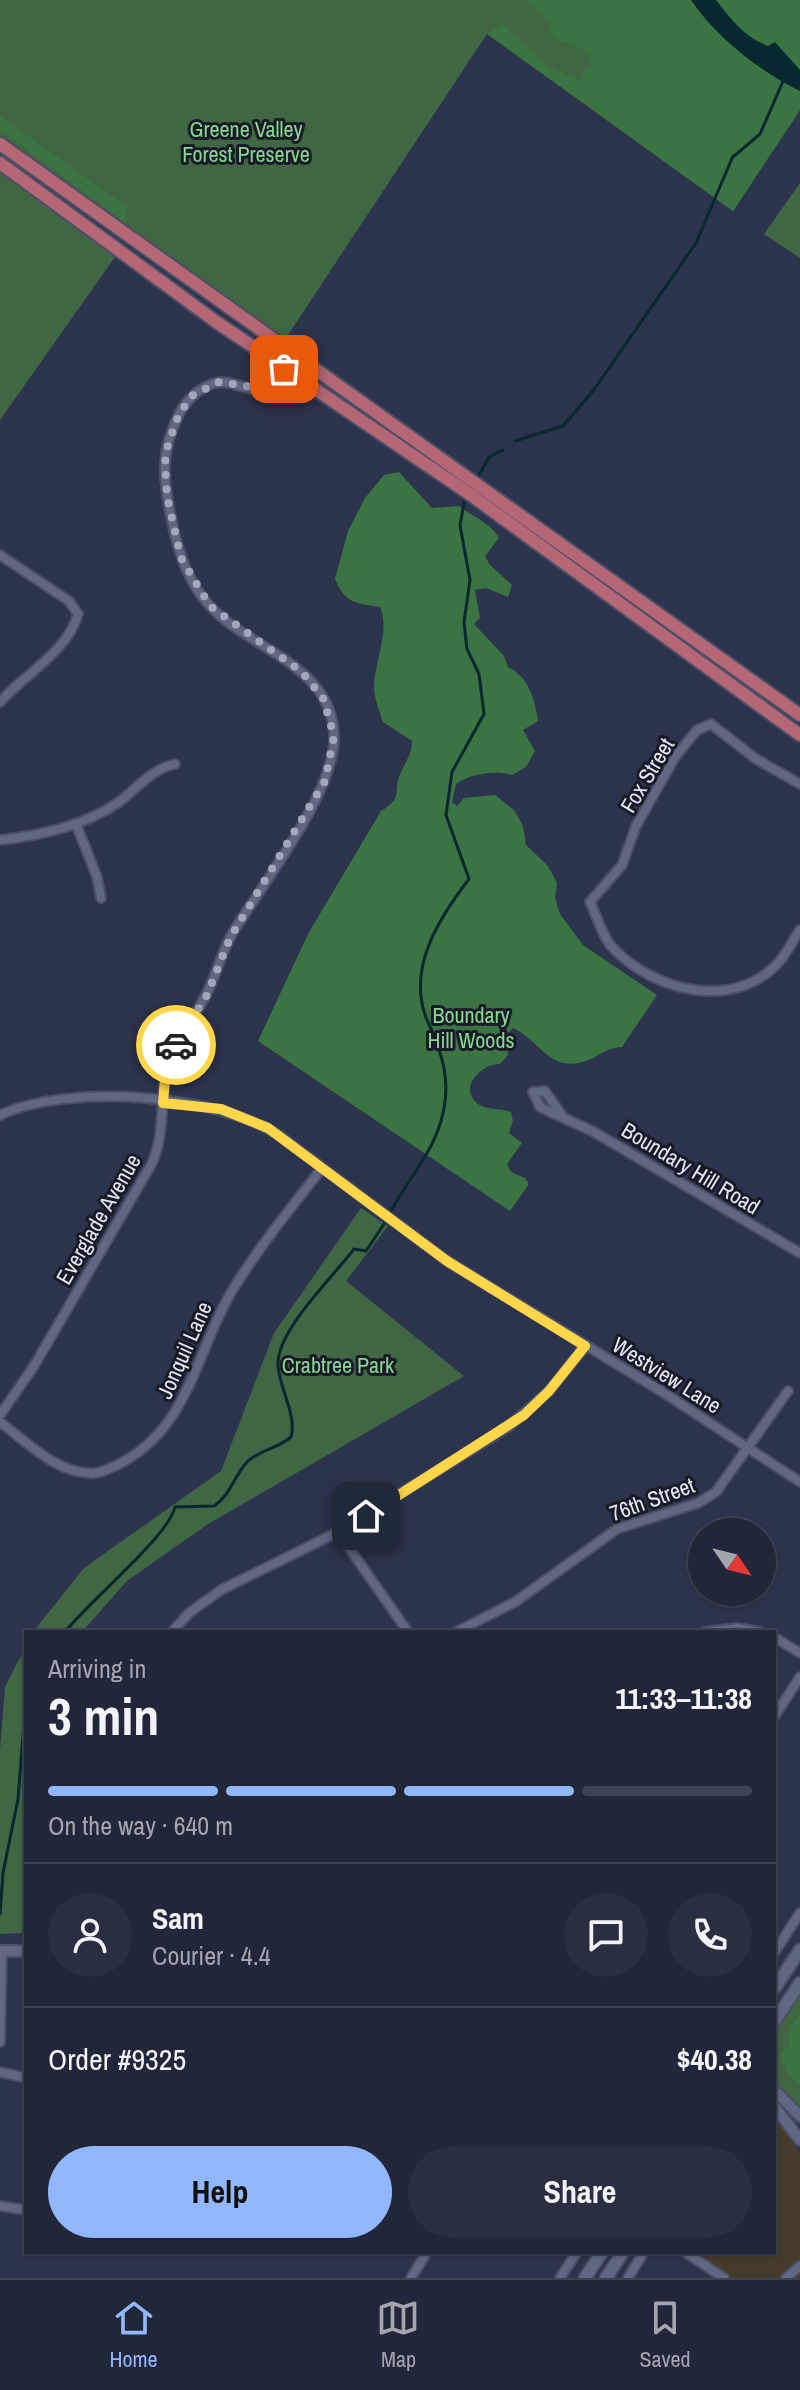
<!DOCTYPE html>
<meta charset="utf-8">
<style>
:root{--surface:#212639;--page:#292e41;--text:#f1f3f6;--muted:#a2a5ae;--line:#3e4353;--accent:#92b7fd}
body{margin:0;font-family:"Archivo Narrow",sans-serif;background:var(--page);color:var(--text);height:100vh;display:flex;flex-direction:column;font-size:30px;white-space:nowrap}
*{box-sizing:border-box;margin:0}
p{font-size:26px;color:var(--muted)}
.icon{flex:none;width:44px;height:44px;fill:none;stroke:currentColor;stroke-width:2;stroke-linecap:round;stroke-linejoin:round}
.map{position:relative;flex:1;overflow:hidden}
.side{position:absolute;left:24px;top:1630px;width:752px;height:624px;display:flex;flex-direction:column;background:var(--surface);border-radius:0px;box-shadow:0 2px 6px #0004,0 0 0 2px var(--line)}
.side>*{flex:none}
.needle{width:52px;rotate:125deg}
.fabs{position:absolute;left:688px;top:1518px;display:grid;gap:16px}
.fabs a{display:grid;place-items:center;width:88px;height:88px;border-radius:50%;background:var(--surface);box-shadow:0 2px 6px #0004,0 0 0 2px var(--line);font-size:40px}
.pin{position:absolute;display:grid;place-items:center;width:68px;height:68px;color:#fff;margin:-34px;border-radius:16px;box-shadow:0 4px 12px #0006}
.courier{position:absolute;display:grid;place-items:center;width:80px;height:80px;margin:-40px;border:6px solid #ffd54a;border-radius:50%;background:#fff;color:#222;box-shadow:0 2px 10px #0007}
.summary em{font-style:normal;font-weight:700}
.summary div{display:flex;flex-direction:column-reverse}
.summary{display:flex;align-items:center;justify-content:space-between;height:136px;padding:0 24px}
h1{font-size:52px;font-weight:700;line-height:60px}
.bar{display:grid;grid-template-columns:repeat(4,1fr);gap:12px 8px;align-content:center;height:96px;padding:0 24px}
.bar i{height:10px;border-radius:6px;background:var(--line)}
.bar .current{background:var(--accent)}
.bar p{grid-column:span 4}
.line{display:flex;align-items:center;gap:20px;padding:0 24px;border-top:2px solid var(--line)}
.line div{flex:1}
.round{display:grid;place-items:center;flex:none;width:84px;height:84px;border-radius:42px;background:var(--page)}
.primary-button{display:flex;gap:16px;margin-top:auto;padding:16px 24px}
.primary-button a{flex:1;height:92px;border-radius:48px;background:var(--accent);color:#111;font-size:32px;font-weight:700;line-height:92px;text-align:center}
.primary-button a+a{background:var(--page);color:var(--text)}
.tab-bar{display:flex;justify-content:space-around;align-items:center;height:112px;border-top:2px solid var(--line);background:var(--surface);font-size:22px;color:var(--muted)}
.tab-bar a{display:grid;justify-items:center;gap:4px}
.tab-bar .current{color:var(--accent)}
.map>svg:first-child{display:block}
</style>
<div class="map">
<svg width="800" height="2278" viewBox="0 0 800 2278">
<rect width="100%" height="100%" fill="#2c334c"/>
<path fill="#443b2a" d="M 774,2111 L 800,2153 L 800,2278 L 713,2278 L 676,2252 L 774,2252 Z"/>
<g fill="#406644">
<path d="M 0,0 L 800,0 L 800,110 L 733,211 L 487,34 L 284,341 L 0,141 Z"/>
<path d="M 0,171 L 115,257 L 0,420 Z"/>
<path d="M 800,183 L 800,258 L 764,234 Z"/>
<path d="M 361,1208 L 388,1226 L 346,1281 L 464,1376 L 208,1524 L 127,1581 L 82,1632 L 33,1632 L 84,1568 L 221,1471 L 274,1333 Z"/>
<path d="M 26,1646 L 26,1933 L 0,1934 L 0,1750 L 5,1687 Z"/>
<path d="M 800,1994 L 800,2107 L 774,2083 L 774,2033 Z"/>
</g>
<g fill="#3b7442">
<path d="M 526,0 L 691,0 C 719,38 758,70 800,91 L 800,110 L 733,211 L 487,34 L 502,24 L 546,65 L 580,81 L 591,64 L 587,50 L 553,38 L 549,21 Z"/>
<path d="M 716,0 L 800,0 L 800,70 L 785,53 L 756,42 L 737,27 Z"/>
<path d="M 0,116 L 127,207 L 126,223 L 0,130 Z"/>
<path d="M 399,472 L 432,508 L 459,506 C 473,517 491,523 499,538 L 485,556 L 490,565 L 512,585 L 508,597 L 486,588 L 475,590 L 480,618 L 474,624 L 504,656 L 508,667 C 529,677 535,700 538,721 L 523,730 L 535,751 L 526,767 L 512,775 C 496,770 469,774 456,784 L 452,802 L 457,806 L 464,798 L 495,795 L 514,810 L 523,826 L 526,845 L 548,866 L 557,883 L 555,898 L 560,914 L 583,945 L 657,995 L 622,1047 C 607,1047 600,1056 586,1061 C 549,1073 542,1042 513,1028 L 506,1035 L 508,1055 L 500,1064 C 482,1063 457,1088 478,1104 C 486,1110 501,1108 511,1112 L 513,1121 L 509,1133 L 522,1143 L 507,1164 L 511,1172 L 525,1178 L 529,1184 L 510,1211 L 258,1041 L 308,934 L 381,811 C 405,797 392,790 401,772 C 406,760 412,755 412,741 L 383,722 C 380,712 375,701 374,690 C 373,664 391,631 380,607 C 355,603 346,604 335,579 L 348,531 L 365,498 L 384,475 Z"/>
<path d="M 800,2013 L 800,2086 L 787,2072 L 780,2055 L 789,2046 L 790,2029 Z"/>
</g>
<path fill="#06282e" d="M 691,0 L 716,0 C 731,19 744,37 768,46 L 775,42 L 800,70 L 800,91 C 758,70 717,38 691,0 Z"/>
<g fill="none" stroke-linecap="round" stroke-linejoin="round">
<g stroke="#06282e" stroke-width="3">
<path d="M 733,157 L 760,134 L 784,79"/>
<path d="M 515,441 L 563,426 L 593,391 L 696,243 L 733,156"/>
<path d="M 478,477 L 489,457 L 503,450"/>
<path d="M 391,1211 C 411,1173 439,1148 445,1102 C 449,1072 439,1046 427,1020 C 406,969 439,918 469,879 L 446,815 L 452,772 L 484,714 L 479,674 L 467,649 L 464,622 L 470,580 L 460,525 L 465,499"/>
<path d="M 65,1632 C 89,1601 168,1537 175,1507 L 214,1506 C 231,1495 234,1475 248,1461 C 260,1450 277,1449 291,1437 C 297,1415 280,1390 278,1366 C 275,1332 334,1276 354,1249 L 366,1251 L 384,1224"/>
<path d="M 0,1914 L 3,1873 L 18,1799 L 26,1700"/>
</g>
<g stroke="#4a4f65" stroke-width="12">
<g id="minor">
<path d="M 0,555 L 69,601 L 78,614 C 68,651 25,674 0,702"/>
<path d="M 800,784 L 756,759 L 711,724 L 697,730 L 675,757 L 636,826 L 622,865 L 590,902 C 597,916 602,936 612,947 C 653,991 734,1012 779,962 C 787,953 793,940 800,930"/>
<path d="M 76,824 L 97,877 L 101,898"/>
<path d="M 0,840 C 42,835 84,826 119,802 C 139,787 150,770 175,764"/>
<path d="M 0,1115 C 70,1083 217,1094 280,1136 L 447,1261 L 661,1391 L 800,1482"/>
<path d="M 563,1117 L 545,1091 L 533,1092 L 540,1107 L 594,1132 L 800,1253"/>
<path d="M 0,1415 L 34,1366 L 151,1165 C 169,1128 156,1084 174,1047 C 183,1029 197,1013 206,995 C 216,976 221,953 232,934 C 262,884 335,793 334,737 C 333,664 249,650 209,605 C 187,581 177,549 171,517 C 166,491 161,466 169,440 C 176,416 187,393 212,384 C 231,377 246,393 265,389 L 294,356"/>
<path d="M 0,1422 C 27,1442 59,1476 95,1473 C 104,1472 115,1466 123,1462 C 190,1425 196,1351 232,1291 C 258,1248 291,1208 322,1168"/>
<path d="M 338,1532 L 408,1632"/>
<path d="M 172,1632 L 189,1613 L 221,1590 L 338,1532 L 508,1427 L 549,1391 L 585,1346"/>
<path d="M 456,1632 L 515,1602 L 617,1529 L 698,1503 L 716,1492 L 788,1391"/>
<path d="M 705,1632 L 737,1628 L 760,1632"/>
<path d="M 774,1637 L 800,1653"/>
<path d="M 774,1717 L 800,1677"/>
<path d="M 774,1953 L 800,1913"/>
<path d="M 0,2042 L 2,1951"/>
<path d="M 0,2072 L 26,2078"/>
<path d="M 0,2206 L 26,2210"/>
<path d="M 685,2252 L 724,2278"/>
<path d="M 411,2278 L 427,2252"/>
<path d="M 560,2278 L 577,2252"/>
<path d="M 628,2278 L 644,2252"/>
<path d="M 786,2278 L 800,2266"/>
</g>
</g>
<g stroke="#4a4f65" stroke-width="14">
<g id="tertiary">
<path d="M 0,1951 L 26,1951"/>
<path d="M 774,2090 L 800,2116"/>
<path d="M 774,2106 L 800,2140"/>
</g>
</g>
<g stroke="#4a4f65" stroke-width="15">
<g id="secondary">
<path d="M 774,1989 L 800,1950"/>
<path d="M 774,2022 L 800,1983"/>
<path d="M 585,2278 L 602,2252"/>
<path d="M 606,2278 L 623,2252"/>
</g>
</g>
<g stroke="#4a4f65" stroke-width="16">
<g id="primary">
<path d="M 0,144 L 800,715"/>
<path d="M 0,163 L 215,321 L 471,495 L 800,735"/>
</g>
</g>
<use href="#minor" stroke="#5f6783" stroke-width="8"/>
<use href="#tertiary" stroke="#5f6783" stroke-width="10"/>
<use href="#secondary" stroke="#5f6783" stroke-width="11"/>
<use href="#primary" stroke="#b56776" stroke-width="12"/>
</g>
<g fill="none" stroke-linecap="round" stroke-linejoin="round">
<path stroke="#a2a8bc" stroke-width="8" stroke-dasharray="0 14.4" d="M 176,1045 L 207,995 L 230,938 L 325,781 L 334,736 L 323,698 L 302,672 L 210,606 L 181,558 L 167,496 L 165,462 L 168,445 L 179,414 L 193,395 L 219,382 L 265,389 L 284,369"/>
<path stroke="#ffd54a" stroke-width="10" d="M 176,1045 L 166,1068 L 163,1103 L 221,1109 L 268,1128 L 447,1261 L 585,1346 L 549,1391 L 524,1415 L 366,1516"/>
</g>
<g text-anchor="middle" stroke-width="6" stroke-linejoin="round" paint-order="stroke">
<g font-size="22" fill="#86d78f" stroke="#181b27">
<text x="246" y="137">Greene Valley<tspan x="246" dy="25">Forest Preserve</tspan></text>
<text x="471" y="1023">Boundary<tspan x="471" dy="25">Hill Woods</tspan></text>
<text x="338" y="1373">Crabtree Park</text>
</g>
<g font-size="22" fill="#e2e7f8" stroke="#181b27">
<text transform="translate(647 775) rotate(-59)" y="8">Fox Street</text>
<text transform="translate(691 1168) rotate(31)" y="8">Boundary Hill Road</text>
<text transform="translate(98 1219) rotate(-60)" y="8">Everglade Avenue</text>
<text transform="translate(184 1350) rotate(-66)" y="8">Jonquil Lane</text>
<text transform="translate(667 1375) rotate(32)" y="8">Westview Lane</text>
<text transform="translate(652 1499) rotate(-20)" y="8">76th Street</text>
</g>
</g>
</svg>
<div class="fabs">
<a><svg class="needle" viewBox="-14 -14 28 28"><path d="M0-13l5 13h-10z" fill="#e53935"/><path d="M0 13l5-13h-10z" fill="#a2a5ae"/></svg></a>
</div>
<div class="pin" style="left:284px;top:369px;background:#ea580c"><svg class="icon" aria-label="bag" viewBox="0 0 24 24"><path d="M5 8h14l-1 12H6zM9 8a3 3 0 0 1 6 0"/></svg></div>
<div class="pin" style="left:366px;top:1516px;background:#1f2937"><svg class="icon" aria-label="home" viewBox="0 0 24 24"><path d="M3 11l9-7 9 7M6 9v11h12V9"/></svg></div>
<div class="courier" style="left:176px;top:1045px"><svg class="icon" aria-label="car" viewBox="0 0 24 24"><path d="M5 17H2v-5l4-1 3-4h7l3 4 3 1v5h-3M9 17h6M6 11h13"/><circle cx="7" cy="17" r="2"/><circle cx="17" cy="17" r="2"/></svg></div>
<section class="side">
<div class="summary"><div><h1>3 min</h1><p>Arriving in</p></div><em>11:33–11:38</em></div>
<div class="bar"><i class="current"></i><i class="current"></i><i class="current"></i><i></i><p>On the way · 640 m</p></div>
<div class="line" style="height:144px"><a class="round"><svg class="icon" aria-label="person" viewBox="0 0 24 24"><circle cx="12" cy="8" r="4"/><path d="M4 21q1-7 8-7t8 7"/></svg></a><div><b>Sam</b><p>Courier · 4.4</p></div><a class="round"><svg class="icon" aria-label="chat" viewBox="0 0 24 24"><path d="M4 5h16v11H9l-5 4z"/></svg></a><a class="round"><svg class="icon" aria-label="phone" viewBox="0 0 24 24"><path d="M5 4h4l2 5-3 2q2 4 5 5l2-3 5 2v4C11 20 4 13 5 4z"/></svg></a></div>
<div class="line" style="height:104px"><div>Order #9325</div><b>$40.38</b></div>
<div class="primary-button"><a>Help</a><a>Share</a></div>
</section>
</div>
<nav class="tab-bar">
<a class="current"><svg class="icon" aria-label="home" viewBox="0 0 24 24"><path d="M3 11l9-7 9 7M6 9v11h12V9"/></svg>Home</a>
<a><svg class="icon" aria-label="map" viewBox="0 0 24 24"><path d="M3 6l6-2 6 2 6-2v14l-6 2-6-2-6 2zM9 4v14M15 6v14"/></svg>Map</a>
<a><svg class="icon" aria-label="saved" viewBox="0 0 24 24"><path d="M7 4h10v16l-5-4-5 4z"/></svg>Saved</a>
</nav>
